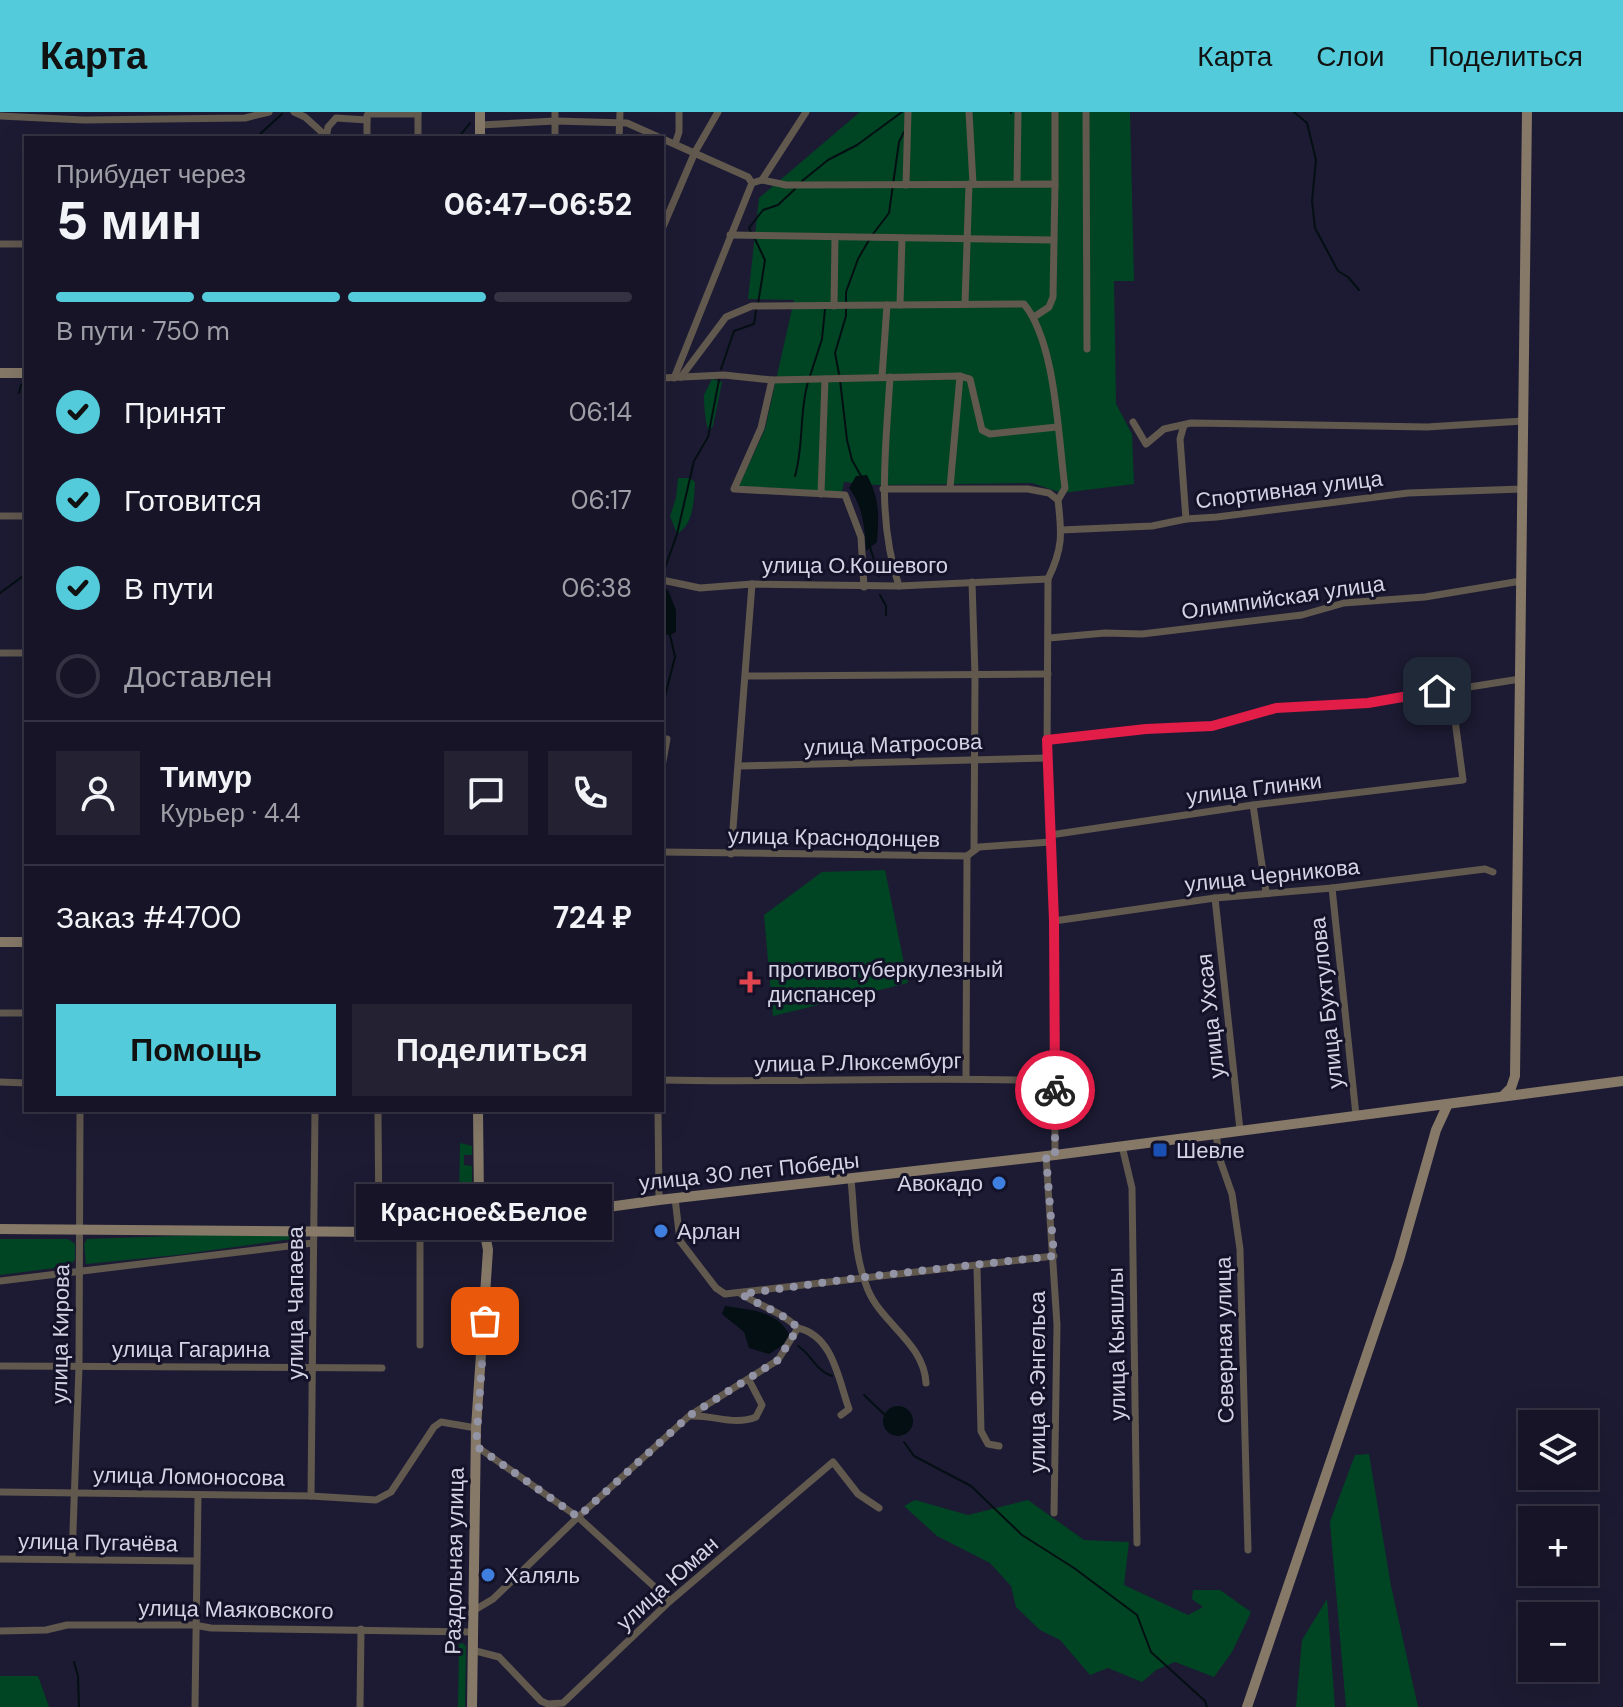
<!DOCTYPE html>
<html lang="ru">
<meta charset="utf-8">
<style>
:root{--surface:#161426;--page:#232132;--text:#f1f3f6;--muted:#9e9ea7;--line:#353343;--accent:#53cbdb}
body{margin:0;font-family:"DM Sans",sans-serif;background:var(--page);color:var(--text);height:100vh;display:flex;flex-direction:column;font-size:30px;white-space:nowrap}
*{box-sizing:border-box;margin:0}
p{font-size:26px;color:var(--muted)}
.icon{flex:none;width:44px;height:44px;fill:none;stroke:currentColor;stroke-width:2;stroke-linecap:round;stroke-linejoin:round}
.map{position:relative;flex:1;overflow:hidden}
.details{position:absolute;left:24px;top:24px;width:640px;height:976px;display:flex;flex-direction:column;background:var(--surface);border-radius:0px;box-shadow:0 8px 32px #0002,0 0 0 2px var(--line)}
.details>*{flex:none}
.controls{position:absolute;left:1518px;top:1298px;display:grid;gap:16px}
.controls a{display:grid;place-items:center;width:80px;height:80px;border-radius:0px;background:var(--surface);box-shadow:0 8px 32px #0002,0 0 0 2px var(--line);font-size:40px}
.pin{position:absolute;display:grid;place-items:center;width:68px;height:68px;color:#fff;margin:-34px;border-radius:16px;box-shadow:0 4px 12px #0006}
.courier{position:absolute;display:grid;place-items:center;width:80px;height:80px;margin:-40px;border:6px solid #e11d48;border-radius:50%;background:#fff;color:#222;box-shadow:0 2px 10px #0007}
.bubble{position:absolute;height:56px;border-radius:0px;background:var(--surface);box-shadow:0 8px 32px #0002,0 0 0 2px var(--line);font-size:26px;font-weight:800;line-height:56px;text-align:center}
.overview em{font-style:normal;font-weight:800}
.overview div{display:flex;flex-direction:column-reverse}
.overview{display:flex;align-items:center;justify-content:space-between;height:136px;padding:0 32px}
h1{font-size:52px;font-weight:800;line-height:60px}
.bar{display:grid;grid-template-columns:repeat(4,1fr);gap:12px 8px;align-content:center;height:96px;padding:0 32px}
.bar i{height:10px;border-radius:6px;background:var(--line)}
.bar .active{background:var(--accent)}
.bar p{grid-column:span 4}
.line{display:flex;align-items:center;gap:20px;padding:0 32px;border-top:2px solid var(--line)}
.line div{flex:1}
.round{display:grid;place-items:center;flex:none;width:84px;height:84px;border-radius:0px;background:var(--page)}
ol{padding:0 32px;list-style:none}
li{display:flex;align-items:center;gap:24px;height:88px}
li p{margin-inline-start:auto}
li .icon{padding:8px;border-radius:50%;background:var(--accent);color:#111;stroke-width:4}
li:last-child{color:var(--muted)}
li i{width:44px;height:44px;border:4px solid var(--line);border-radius:50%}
.button{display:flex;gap:16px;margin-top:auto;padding:16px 32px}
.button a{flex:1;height:92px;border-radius:0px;background:var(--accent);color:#111;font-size:32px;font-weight:800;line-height:92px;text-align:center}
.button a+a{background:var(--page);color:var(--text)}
header{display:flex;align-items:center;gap:48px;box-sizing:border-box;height:112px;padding:0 40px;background:var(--accent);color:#111}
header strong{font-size:38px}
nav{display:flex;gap:44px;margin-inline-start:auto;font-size:28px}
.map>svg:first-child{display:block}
</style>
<header>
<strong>Карта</strong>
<nav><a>Карта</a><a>Слои</a><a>Поделиться</a></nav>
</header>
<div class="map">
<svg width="1623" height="1595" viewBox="0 0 1623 1595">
<rect width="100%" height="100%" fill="#1d1b33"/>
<g fill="#004523">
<path d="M 860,0 L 1130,0 L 1134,169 L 1114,169 L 1116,292 L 1132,322 L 1134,372 L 1062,381 L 1032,371 L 877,373 L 844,370 L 842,380 L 739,374 L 765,317 L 794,188 L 748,187 L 759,86 Z"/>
<path d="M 712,267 L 722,270 L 713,314 L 709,319 C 705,312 704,292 704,283 Z"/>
<path d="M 678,366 L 690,366 L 695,370 C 694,388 694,412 677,422 L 670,404 L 676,386 Z"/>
<path d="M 885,758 L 908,871 L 773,904 L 764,803 L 822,760 Z"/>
<path d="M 460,1031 L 472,1034 L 472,1043 L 464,1043 L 464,1053 L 472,1054 L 472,1087 L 463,1094 L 440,1095 L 440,1092 L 459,1092 Z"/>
<path d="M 576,1079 L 577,1094 L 497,1103 L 495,1100 L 493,1083 L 515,1082 L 517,1087 L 536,1085 L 537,1081 Z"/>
<path d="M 232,1122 L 306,1125 L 177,1143 L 86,1152 L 84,1132 L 87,1127 Z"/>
<path d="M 0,1127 L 68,1127 L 75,1132 L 75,1147 L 70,1154 L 0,1163 Z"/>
<path d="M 1369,1342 L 1391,1474 L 1418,1595 L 1346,1595 L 1330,1410 L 1355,1343 Z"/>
<path d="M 915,1388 L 968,1403 L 1028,1388 L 1084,1428 L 1129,1430 L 1124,1473 L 1188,1503 L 1203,1495 L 1192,1487 L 1193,1478 L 1220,1478 L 1251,1500 L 1232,1540 L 1214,1565 L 1175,1550 L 1156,1558 L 1142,1570 L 1108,1556 L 1090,1563 L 1060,1528 L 1040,1518 L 1016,1495 L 1011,1474 L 990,1451 L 937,1424 L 904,1394 Z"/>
<path d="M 1327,1487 L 1335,1595 L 1296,1595 L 1302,1528 Z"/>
<path d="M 462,1531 L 466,1534 L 465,1595 L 458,1595 L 459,1532 Z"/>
<path d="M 0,1564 L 38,1564 L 49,1595 L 0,1595 Z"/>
</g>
<g fill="#030f12">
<path d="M 867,363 C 880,388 879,403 877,430 L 866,439 C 865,417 863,394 849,376 L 856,364 Z"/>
<path d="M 662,476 L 668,478 L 676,498 L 676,520 L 670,523 L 662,522 Z"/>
<path d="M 725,1194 C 750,1198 776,1198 789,1222 L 783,1233 L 769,1242 L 749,1236 L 744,1220 L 722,1202 Z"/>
<circle cx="898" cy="1309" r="15"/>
</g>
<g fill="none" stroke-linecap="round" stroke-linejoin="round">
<g stroke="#030f12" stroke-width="2">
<path d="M 1294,0 L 1307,11 L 1316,48 L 1312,89 L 1315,116 L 1338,159 L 1348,165 L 1359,178"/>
<path d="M 1011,1 L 1011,0"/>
<path d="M 259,26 L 260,22 L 282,2"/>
<path d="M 458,26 L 470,11"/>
<path d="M 802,69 L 828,48 L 857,33 L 902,0"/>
<path d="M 751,120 L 749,116 L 763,98 L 778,93 L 795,77"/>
<path d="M 873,122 L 889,101 L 899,30 L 904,20"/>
<path d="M 754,125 L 765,148 L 758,192"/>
<path d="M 721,257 L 734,219 L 754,212 L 756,198"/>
<path d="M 839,262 L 835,241 L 846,204 L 846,180 L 858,147 L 869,128"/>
<path d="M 810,264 L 822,227 L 825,197"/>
<path d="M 840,268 L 847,328 L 852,348 L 861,364"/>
<path d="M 19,281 L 21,273 L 25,271"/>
<path d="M 795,364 C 804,333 799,301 808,270"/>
<path d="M 870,435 L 879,464"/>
<path d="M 665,456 L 677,422 L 694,349 L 708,325 L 719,268"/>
<path d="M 0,481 L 26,462"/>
<path d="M 880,483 L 886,494 L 886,503"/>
<path d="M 662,596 L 675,545 L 670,523"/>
<path d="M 798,1234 C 812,1243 815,1258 832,1264"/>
<path d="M 864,1283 L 885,1303"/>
<path d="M 904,1330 L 914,1344 L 971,1374 L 1022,1423 L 1074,1456 L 1137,1503 L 1151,1540 L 1205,1589 L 1207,1595"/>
<path d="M 74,1550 L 78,1564 L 79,1595"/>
</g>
<g stroke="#61584e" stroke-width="7">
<path d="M 294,0 L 305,5 L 326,24"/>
<path d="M 969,0 L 973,72"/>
<path d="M 1086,0 L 1087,237"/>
<path d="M 368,2 L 418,2"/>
<path d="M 0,4 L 84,8 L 245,6 L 269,0"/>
<path d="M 480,13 L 555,9 L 627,11 L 748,65 L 752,71"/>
<path d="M 326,26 L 328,15 L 336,6 L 367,8"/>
<path d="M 367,26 L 367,4"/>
<path d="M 418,26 L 418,0"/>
<path d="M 555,26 L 555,0"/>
<path d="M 619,26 L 620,0"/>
<path d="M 675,32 L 679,20 L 679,0"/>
<path d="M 762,68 L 786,73 L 1055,72 L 1053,185 L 1049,195 L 1034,205"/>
<path d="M 1017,72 L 1018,0"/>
<path d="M 1055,72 L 1055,0"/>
<path d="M 906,73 L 908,0"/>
<path d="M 662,117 L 695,40 L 718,0"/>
<path d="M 730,123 L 1054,128"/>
<path d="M 0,132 L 26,132"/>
<path d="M 965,192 L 969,72"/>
<path d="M 900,193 L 902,126"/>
<path d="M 834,194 L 835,125"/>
<path d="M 960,264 L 970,267 L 982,318 L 990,322 L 1057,315"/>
<path d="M 681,265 L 726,205 L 752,194 L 1024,192 C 1056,231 1058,324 1065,376 L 1058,388"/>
<path d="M 882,265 L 887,193"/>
<path d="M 890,265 C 886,336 876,406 899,474"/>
<path d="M 662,266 L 724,263 L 772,268 L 960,264 L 950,376"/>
<path d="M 674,266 L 752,71 L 762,68 L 806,0"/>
<path d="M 772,268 L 761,316 L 734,377 L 845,383 L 861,425 L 864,475"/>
<path d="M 1133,310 L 1146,332 L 1164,317 L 1191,311 L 1427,315 L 1523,309"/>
<path d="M 1184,313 L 1180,327 L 1186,407"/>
<path d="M 883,377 L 1028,377 L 1049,381 L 1058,388 C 1062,422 1063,436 1048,467 L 1047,646 L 1054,809 L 1055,1043"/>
<path d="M 821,382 L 825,267"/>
<path d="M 0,404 L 26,404"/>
<path d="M 1061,418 L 1152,414 L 1186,407 L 1217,405 L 1408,381 L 1522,377"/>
<path d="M 662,468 L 700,476 L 752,472 L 899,474 L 1048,467"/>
<path d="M 972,470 L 975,563 L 974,738"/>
<path d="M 1049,526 L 1105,521 L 1142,522 L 1302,503 L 1344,491 L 1425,485 L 1521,469"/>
<path d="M 0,541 L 26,541"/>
<path d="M 746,564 L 1048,562"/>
<path d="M 1047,628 L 1146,617 L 1212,614 L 1276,596 L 1368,591 L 1520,567"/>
<path d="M 662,654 L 667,627"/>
<path d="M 740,654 L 1047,646"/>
<path d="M 1253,693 L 1266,780"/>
<path d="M 1050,723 L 1253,693 L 1463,668 L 1452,586 L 1449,578"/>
<path d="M 662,740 L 967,744 L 979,735 L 1050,730"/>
<path d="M 731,742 L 752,472"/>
<path d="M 1332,776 L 1356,1003"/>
<path d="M 1215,786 L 1240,1018"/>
<path d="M 1054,809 L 1215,786 L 1332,776 L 1485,757 L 1493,760"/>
<path d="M 0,901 L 26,901"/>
<path d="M 966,965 L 967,744"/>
<path d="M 662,968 C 793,971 924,964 1055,969"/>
<path d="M 0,970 L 26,971"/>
<path d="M 378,998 L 379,1120"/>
<path d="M 658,998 L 659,1088"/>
<path d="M 1216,1021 L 1219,1045 L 1232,1082 L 1240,1137 L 1248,1438"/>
<path d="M 1122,1034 L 1132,1076 L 1137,1431"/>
<path d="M 1046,1044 L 1057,1213 L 1054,1401"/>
<path d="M 851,1068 C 855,1105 853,1142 868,1178 C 882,1212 924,1231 926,1271"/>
<path d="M 675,1086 L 680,1129 L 716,1176 L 725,1182 L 1054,1144"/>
<path d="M 977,1155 L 981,1319 L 988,1332 L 999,1334"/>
<path d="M 0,1169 L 313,1131"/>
<path d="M 798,1216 C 833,1224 838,1266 849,1297 L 841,1303"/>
<path d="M 420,1233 L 420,1119"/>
<path d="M 0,1254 L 382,1256"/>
<path d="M 691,1304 C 715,1303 734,1314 756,1305 L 762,1293 L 749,1268"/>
<path d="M 476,1334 L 578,1405 L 670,1489"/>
<path d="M 0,1380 L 311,1384 L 376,1388 L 391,1380 L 434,1315 L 441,1310 L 476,1316"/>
<path d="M 311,1384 L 315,998"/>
<path d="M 72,1446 L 79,1255 L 80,998"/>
<path d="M 0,1447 L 196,1449"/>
<path d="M 473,1499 L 493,1487 L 578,1405 L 689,1304 L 778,1248 L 798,1216 C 780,1199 762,1195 741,1182"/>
<path d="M 0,1519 L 46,1518 L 67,1513 L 194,1513 L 211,1516 L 472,1520"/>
<path d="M 472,1538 L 499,1545 L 541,1589 L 548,1592 L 563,1591 L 670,1489 L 833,1350 L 858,1382 L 879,1396"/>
<path d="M 195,1595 L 198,1384"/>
<path d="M 360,1595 L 361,1517"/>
</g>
<g stroke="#867968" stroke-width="10">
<path d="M 480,0 L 480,26"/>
<path d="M 0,261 L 26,261"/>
<path d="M 0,830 L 26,830"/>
<path d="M 1504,983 L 1511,976 L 1515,964 L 1527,0"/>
<path d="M 0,1117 L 379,1120 L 455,1116 L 659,1088 L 1055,1043 L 1623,969"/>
<path d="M 472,1595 L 476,1316 L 488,1138 L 479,1090 L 478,998"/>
<path d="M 1247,1595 L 1399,1148 L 1436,1018 L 1448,992"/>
</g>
</g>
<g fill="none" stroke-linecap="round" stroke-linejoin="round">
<path stroke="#9393a6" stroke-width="8" stroke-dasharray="0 14.4" d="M 485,1209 L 476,1334 L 578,1405 L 689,1304 L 778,1248 L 798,1216 C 780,1199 762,1195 741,1182 L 864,1165 L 1054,1144 L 1046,1044 L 1055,1043 L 1055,978"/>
<path stroke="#e11d48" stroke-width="10" d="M 1055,978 L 1054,809 L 1047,628 L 1146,617 L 1212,614 L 1276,596 L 1368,591 L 1437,579"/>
</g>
<path fill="#e0444e" stroke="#141229" stroke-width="3" d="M746 858h8v8h8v8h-8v8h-8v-8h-8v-8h8z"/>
<rect fill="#1a4fb4" stroke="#141229" stroke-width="3" x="1152" y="1030" width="16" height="16" rx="4"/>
<g fill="#3f7fe0" stroke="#141229" stroke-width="3">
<circle cx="999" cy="1071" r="8"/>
<circle cx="661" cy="1119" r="8"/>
<circle cx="488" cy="1463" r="8"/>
</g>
<g text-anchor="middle" stroke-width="6" stroke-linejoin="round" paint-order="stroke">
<g font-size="22" fill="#d3d3e4" stroke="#141229">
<text transform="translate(1289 377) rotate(-7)" y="8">Спортивная улица</text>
<text x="855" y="461">улица О.Кошевого</text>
<text transform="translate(1283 485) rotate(-8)" y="8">Олимпийская улица</text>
<text transform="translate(893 632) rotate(-2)" y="8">улица Матросова</text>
<text transform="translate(1254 676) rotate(-7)" y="8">улица Глинки</text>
<text transform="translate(834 725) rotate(1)" y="8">улица Краснодонцев</text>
<text transform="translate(1272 763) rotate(-6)" y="8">улица Черникова</text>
<text transform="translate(1326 891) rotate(-96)" y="8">улица Бухтулова</text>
<text transform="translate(1210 904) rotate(-96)" y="8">улица Ухсая</text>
<text transform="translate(858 950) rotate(-1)" y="8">улица Р.Люксембург</text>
<text transform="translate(749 1059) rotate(-6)" y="8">улица 30 лет Победы</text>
<text transform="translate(295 1191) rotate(-90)" y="8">улица Чапаева</text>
<text transform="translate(60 1222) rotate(-89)" y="8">улица Кирова</text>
<text transform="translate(1224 1228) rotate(-91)" y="8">Северная улица</text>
<text transform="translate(1116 1232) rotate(-91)" y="8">улица Кыяшлы</text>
<text x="191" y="1245">улица Гагарина</text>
<text transform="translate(1037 1270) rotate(-90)" y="8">улица Ф.Энгельса</text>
<text transform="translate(189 1364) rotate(1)" y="8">улица Ломоносова</text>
<text transform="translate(98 1430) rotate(1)" y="8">улица Пугачёва</text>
<text transform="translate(454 1449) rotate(-89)" y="8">Раздольная улица</text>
<text transform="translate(667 1471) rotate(-42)" y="8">улица Юман</text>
<text transform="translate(236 1497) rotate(1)" y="8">улица Маяковского</text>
</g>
<g font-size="22" fill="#d3d3e4" stroke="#141229" text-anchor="start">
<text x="768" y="865">противотуберкулезный<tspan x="768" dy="25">диспансер</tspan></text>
<text x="1176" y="1046">Шевле</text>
<text x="983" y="1079" text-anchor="end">Авокадо</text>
<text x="677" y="1127">Арлан</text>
<text x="504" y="1471">Халяль</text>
</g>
</g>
</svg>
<div class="controls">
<a><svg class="icon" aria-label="layers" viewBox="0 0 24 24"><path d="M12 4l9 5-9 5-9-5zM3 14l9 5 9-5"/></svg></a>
<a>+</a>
<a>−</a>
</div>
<div class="pin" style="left:485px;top:1209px;background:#ea580c"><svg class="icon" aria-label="bag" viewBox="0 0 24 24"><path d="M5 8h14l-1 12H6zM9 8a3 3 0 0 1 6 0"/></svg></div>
<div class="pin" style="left:1437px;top:579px;background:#1f2937"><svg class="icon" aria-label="home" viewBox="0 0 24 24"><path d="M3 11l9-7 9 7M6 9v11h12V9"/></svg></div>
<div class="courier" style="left:1055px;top:978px"><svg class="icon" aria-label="bike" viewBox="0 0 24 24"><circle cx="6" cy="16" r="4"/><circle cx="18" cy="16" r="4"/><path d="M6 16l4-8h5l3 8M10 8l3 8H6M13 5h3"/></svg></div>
<div class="bubble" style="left:356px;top:1072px;width:256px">Красное&amp;Белое</div>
<section class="details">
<div class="overview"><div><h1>5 мин</h1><p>Прибудет через</p></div><em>06:47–06:52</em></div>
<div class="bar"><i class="active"></i><i class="active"></i><i class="active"></i><i></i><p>В пути · 750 m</p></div>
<ol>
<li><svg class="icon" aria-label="check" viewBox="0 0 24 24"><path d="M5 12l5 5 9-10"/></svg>Принят<p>06:14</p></li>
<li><svg class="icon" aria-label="check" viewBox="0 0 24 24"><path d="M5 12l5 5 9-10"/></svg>Готовится<p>06:17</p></li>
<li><svg class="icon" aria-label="check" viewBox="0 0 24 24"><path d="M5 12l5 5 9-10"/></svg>В пути<p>06:38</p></li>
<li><i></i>Доставлен</li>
</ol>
<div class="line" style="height:144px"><a class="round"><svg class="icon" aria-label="person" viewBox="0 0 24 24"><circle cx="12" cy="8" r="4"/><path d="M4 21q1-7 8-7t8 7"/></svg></a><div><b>Тимур</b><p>Курьер · 4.4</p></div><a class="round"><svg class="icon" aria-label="chat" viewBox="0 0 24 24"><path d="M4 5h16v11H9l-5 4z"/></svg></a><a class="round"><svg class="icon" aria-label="phone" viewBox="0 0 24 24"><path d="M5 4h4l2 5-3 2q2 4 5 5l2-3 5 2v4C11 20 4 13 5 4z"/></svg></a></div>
<div class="line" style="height:104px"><div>Заказ #4700</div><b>724 ₽</b></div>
<div class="button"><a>Помощь</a><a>Поделиться</a></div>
</section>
</div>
